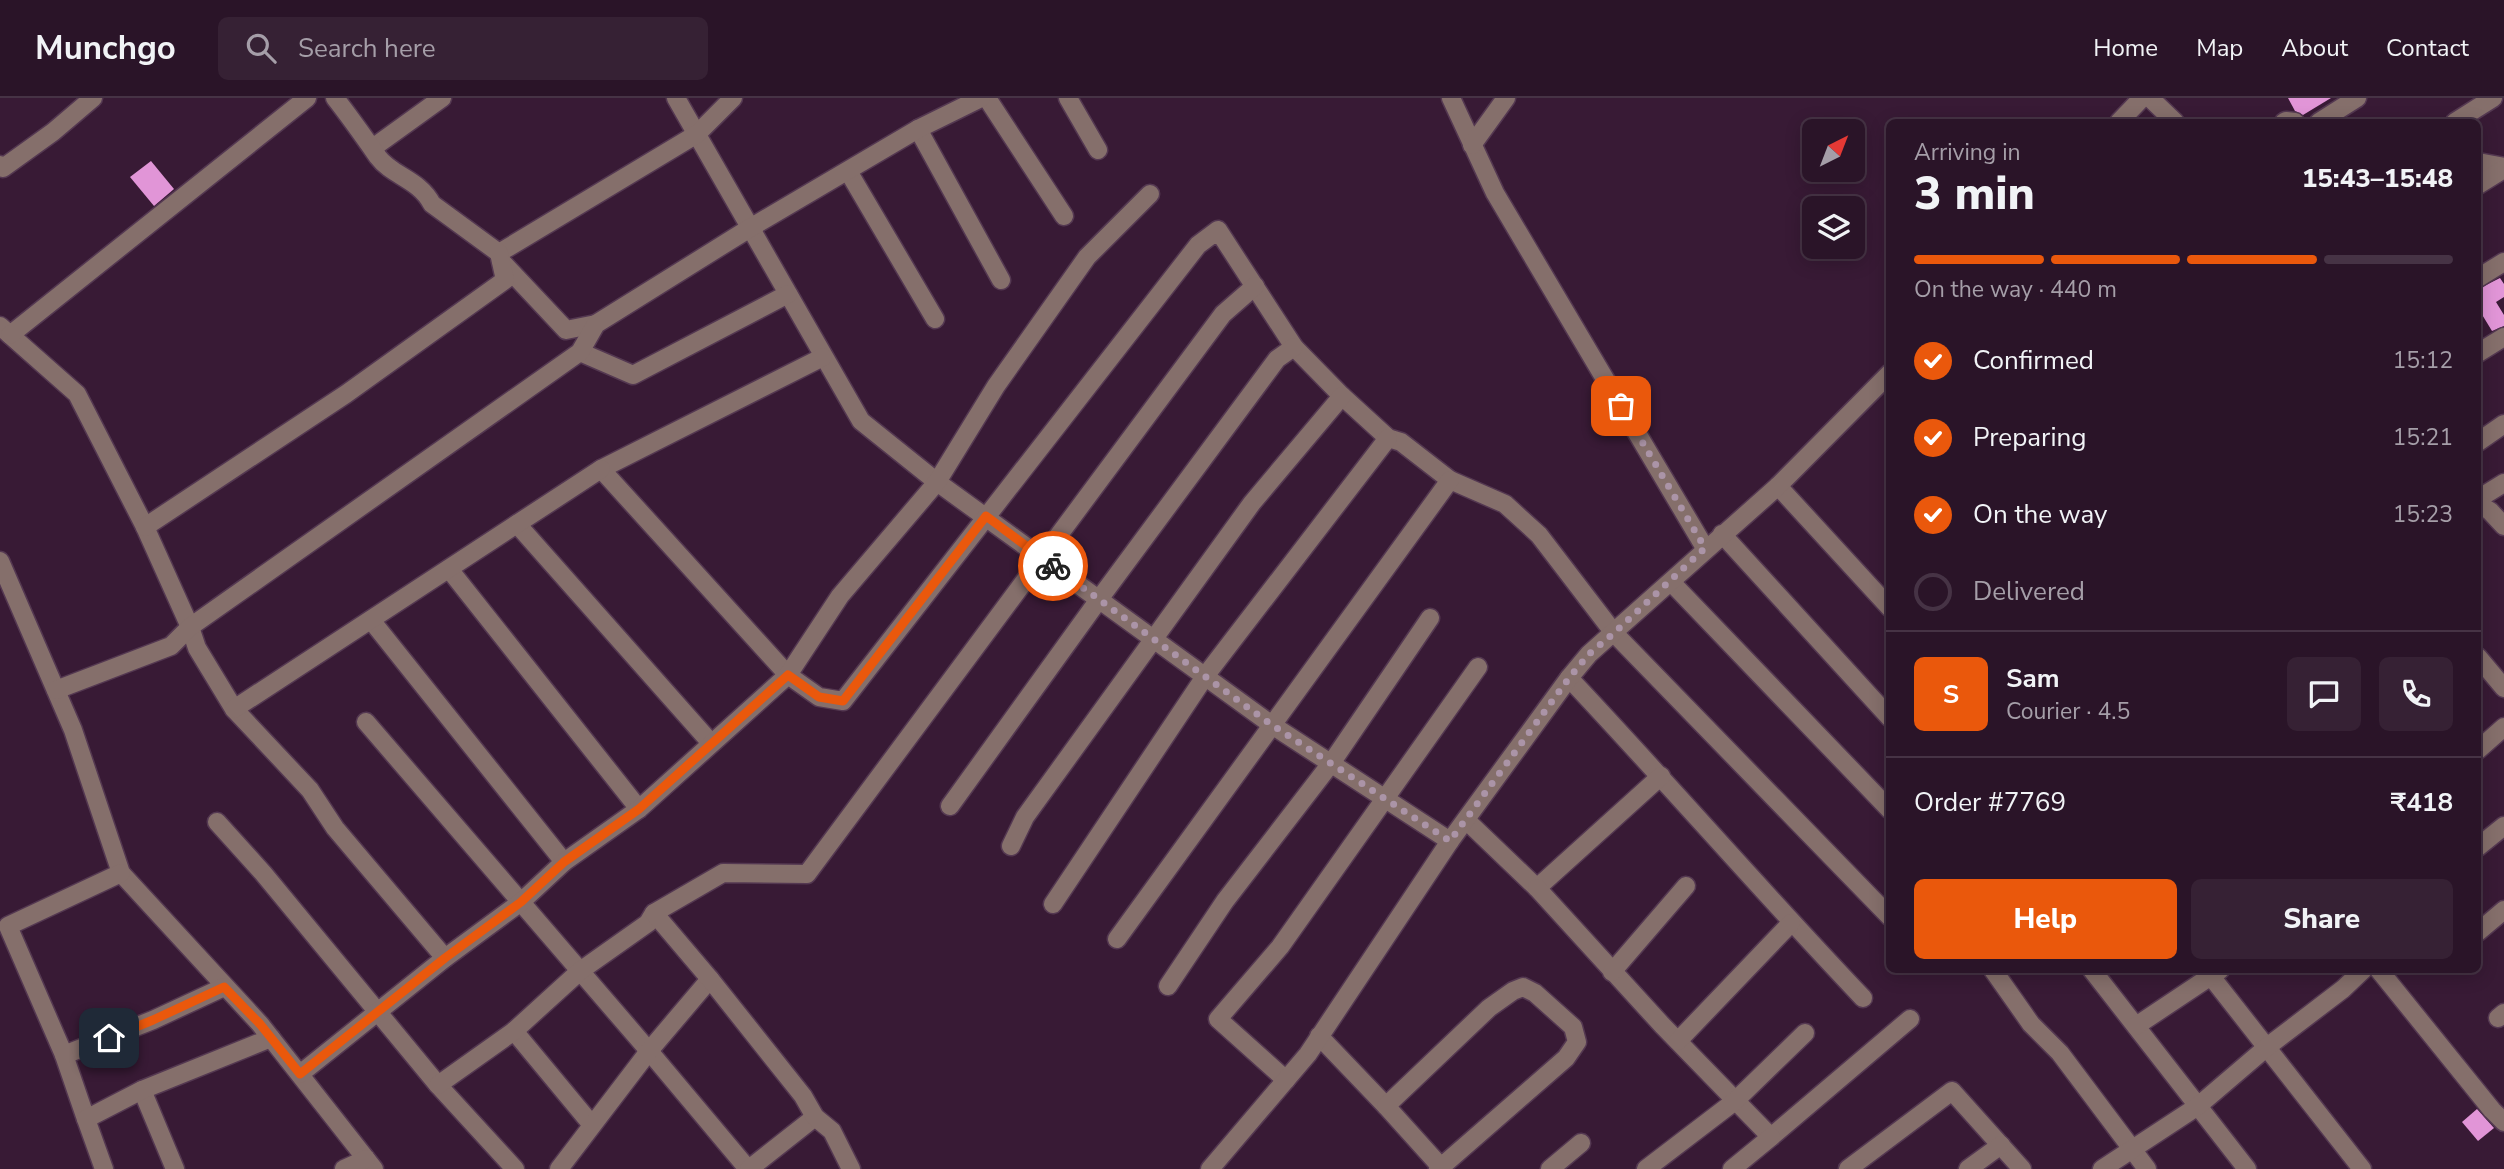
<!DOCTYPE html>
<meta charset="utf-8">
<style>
:root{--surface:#2a1428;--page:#362134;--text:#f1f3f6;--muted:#a59ea8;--line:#463345;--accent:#ea580c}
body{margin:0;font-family:"Nunito Sans",sans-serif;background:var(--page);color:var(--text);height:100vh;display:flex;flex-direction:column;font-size:26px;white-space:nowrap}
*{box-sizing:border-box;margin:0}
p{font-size:23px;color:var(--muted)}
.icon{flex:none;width:38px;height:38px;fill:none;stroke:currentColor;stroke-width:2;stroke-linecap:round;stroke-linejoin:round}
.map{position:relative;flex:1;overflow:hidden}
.side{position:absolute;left:1886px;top:21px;width:595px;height:854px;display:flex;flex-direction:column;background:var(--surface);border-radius:10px;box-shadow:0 4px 18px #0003,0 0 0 2px var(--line)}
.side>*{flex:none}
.needle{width:46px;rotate:42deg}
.fabs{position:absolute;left:1802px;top:21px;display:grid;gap:14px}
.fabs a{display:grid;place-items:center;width:63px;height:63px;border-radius:10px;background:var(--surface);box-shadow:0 4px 18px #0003,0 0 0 2px var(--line);font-size:35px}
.pin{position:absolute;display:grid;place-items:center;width:60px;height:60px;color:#fff;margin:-30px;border-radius:14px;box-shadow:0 4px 10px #0006}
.courier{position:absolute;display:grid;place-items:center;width:70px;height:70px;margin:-35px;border:5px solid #ea580c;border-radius:50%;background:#fff;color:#222;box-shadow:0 2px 9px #0007}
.headline em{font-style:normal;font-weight:800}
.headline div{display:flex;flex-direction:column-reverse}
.headline{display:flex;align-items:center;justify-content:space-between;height:119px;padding:0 28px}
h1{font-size:46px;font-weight:800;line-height:52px}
.bar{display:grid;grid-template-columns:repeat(4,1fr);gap:10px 7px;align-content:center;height:84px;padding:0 28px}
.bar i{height:9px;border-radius:5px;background:var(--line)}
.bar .active{background:var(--accent)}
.bar p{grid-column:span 4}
.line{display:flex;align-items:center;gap:18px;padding:0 28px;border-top:2px solid var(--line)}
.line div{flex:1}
.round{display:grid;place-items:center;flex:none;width:74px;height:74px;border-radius:10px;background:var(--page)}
ol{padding:0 28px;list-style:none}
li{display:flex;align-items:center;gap:21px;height:77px}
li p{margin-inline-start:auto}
li .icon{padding:7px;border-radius:50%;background:var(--accent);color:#fff;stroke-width:4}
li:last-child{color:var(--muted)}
li i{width:38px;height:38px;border:4px solid var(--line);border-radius:50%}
.button{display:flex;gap:14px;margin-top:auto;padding:14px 28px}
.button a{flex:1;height:80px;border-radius:10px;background:var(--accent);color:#fff;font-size:28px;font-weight:800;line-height:80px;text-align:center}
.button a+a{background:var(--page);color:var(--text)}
header{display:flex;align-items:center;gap:42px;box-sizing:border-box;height:98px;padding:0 35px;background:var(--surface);border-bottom:2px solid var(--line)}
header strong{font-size:33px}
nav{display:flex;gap:38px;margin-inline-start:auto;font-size:24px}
.search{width:490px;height:63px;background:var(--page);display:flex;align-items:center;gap:18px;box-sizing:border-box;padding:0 24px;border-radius:10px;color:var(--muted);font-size:26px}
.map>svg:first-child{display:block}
</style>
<header>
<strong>Munchgo</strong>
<div class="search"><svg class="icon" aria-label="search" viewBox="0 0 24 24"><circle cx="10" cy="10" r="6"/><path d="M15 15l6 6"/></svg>Search here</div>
<nav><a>Home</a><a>Map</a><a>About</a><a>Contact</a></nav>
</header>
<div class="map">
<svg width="2504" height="1071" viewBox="0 0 2504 1071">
<rect width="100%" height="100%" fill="#381a35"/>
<g fill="#e195d7">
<path d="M 2288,0 L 2331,0 L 2303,17 L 2295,13 Z"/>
<path d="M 151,63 L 174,91 L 154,108 L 130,79 Z"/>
<path d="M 2500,180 L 2504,186 L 2504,199 L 2496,204 L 2504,217 L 2504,228 L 2492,233 L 2478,210 L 2478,191 Z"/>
<path d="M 2477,1011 L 2494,1030 L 2478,1043 L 2462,1024 Z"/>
</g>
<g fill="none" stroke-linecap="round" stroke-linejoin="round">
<g stroke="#543851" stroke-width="21">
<g id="minor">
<path d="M 676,0 L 861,323 L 937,384 L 1272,627 L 1450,743"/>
<path d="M 987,0 L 1064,118"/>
<path d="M 1068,0 L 1098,52"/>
<path d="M 1451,0 L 1495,95 L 1705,450"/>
<path d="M 2150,0 L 2175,24"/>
<path d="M 2119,24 L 2142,0"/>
<path d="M 2284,24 L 2286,23 L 2295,24"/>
<path d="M 2319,24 L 2357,0"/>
<path d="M 2455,24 L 2493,0"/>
<path d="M 918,31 L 1001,182"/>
<path d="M 1472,47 L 1506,0"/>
<path d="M 374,49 L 442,0"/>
<path d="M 2478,64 L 2504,69"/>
<path d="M 0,67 L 3,70 L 53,34 L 93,0"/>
<path d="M 848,73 L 935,221"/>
<path d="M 2478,87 L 2504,71"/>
<path d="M 499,155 L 697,36 L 733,0"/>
<path d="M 501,163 L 566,232 L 596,226"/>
<path d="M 2478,180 L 2504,164"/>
<path d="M 0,228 L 77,296 L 145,429 L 190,529 L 197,550 L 234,611 L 310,692 L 335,730 L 445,860"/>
<path d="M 10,237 L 307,0"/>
<path d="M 580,254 L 633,277 L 788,196"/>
<path d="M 2478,255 L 2504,239"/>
<path d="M 823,259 L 601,371 L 788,577 L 819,599 L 843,603 L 1198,147 L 1218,132 L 1294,249 L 1342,298 L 1388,340 L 1401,344 L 1450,382 L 1505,406 L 1539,437 L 1614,535 L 1890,819"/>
<path d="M 2478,344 L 2504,326"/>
<path d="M 1778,388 L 1890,510"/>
<path d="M 2478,401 L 2504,385"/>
<path d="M 2478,406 L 2490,413 L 2504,428"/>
<path d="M 517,426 L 711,645"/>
<path d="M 145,429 L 346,296 L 505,182 L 499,155 L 432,106 C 419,81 392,78 378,59 C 364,39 350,19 335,0"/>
<path d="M 1722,436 L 1890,620"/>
<path d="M 0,463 L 73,632 L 121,775 L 260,926 L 374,1071"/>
<path d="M 449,471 L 639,711"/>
<path d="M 1671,484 L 1890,712"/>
<path d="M 371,522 L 564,764"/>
<path d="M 2478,559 L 2504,590"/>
<path d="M 1569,580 C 1668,685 1763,795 1863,900"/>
<path d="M 56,592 L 171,548 L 190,529 L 580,254 L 596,226 L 750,130 L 918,31 L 981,0"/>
<path d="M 234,611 L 601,371"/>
<path d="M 366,624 L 649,953 L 748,1071"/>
<path d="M 2478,652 L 2504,629"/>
<path d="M 950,708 L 1100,500 L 1277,261 L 1294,249"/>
<path d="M 1466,722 L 1537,790 L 1661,678"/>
<path d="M 217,724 L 263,775 L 438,987 L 515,1071"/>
<path d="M 1011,748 L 1025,719 L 1252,405 L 1342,298"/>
<path d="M 2478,749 L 2504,728"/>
<path d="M 1537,790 L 1662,927 L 1771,1039 L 1910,921"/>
<path d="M 1053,806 L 1206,577 L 1388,340"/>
<path d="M 2478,834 L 2504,812"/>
<path d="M 1117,841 L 1450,382"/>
<path d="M 1993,872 L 2031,926 L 2060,955 L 2147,1071"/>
<path d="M 2092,872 L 2247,1071"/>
<path d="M 2206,872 L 2362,1071"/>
<path d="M 2379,872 L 2492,1012 L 2504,1024"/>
<path d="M 1612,874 L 1686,788"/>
<path d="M 1168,888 L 1225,803 L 1332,664 L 1430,520"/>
<path d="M 2498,920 L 2504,915"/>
<path d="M 2136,928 L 2220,872"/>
<path d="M 514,933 L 592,1027"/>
<path d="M 1319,938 L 1386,1008"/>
<path d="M 1678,943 L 1791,825"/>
<path d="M 64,957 L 153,922 L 224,889"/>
<path d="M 300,976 L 445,860 L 521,804 L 564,764 L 639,711 L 788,577 L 840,498 L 937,384 L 996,288 L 1087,159 L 1150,96"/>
<path d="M 1286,982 L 1218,921 L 1280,849 L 1478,569"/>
<path d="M 438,987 L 514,933 L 580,873 L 648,825 L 654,815"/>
<path d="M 142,992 L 175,1071"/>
<path d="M 86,1021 L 64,957 L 8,828 L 121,775"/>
<path d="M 104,1071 L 86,1021 L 142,992 L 271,940"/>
<path d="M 344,1071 L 366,1061"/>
<path d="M 559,1071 L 649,953 L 710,881"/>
<path d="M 749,1071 L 815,1019"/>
<path d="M 851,1071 L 832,1033 L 815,1019 L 803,998 L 710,881 L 654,815 L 723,775 L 807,776 L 1223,216 L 1255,188"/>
<path d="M 1210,1071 L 1308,956 L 1450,743 L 1569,580 L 1589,556 L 1778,388 L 1890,275"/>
<path d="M 1438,1071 L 1441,1069 L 1566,960 L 1577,944 L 1573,929 L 1535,895 L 1523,889 L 1513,893 L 1489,910 L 1386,1008 L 1441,1069 L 1443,1071"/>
<path d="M 1550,1071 L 1581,1045"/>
<path d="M 1646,1071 L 1735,1003 L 1805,935"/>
<path d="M 1732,1071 L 1771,1039"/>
<path d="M 1848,1071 L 1952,993 L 2022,1071"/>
<path d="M 1968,1071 L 2001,1047"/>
<path d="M 2102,1071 L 2198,1008 L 2267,949 L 2343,891 L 2363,872"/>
</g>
</g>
<use href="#minor" stroke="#856f6b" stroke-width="18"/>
</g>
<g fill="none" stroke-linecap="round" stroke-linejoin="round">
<path stroke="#ab94a7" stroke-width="7" stroke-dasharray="0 12.6" d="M 1053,468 L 1272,627 L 1450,743 L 1569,580 L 1589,556 L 1614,535 L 1705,450 L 1621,308"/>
<path stroke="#ea580c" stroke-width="9" d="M 109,940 L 153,922 L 224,889 L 260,926 L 300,976 L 445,860 L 521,804 L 564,764 L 639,711 L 788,577 L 819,599 L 843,603 L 986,418 L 1053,468"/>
</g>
</svg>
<div class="fabs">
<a><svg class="needle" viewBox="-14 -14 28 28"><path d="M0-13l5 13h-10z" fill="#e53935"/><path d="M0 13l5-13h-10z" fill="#a59ea8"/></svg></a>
<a><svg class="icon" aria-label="layers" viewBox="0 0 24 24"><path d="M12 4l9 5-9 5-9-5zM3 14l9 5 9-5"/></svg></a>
</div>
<div class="pin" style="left:1621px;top:308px;background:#ea580c"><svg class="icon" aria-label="bag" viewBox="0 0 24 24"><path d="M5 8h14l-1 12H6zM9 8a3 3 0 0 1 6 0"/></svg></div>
<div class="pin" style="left:109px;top:940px;background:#1f2937"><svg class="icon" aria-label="home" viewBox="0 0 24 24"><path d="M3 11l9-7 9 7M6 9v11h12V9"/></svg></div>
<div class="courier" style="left:1053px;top:468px"><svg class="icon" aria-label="bike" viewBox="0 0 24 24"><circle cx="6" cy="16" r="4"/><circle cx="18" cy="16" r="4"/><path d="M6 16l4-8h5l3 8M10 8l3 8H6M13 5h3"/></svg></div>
<section class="side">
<div class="headline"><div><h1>3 min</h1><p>Arriving in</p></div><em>15:43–15:48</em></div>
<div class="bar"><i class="active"></i><i class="active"></i><i class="active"></i><i></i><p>On the way · 440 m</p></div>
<ol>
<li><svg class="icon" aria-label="check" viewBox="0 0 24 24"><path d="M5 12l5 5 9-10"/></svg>Confirmed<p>15:12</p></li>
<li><svg class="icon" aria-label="check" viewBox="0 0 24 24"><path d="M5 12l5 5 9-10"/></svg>Preparing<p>15:21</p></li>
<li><svg class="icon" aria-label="check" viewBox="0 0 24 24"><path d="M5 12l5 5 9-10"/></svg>On the way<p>15:23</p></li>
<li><i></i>Delivered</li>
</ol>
<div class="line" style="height:126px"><b class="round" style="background:var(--accent);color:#fff">S</b><div><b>Sam</b><p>Courier · 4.5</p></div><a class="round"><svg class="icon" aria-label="chat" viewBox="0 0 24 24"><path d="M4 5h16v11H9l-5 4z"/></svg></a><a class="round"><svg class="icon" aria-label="phone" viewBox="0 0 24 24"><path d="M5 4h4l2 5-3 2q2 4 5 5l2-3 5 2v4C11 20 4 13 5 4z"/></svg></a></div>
<div class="line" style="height:91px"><div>Order #7769</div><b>₹418</b></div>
<div class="button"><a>Help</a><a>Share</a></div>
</section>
</div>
